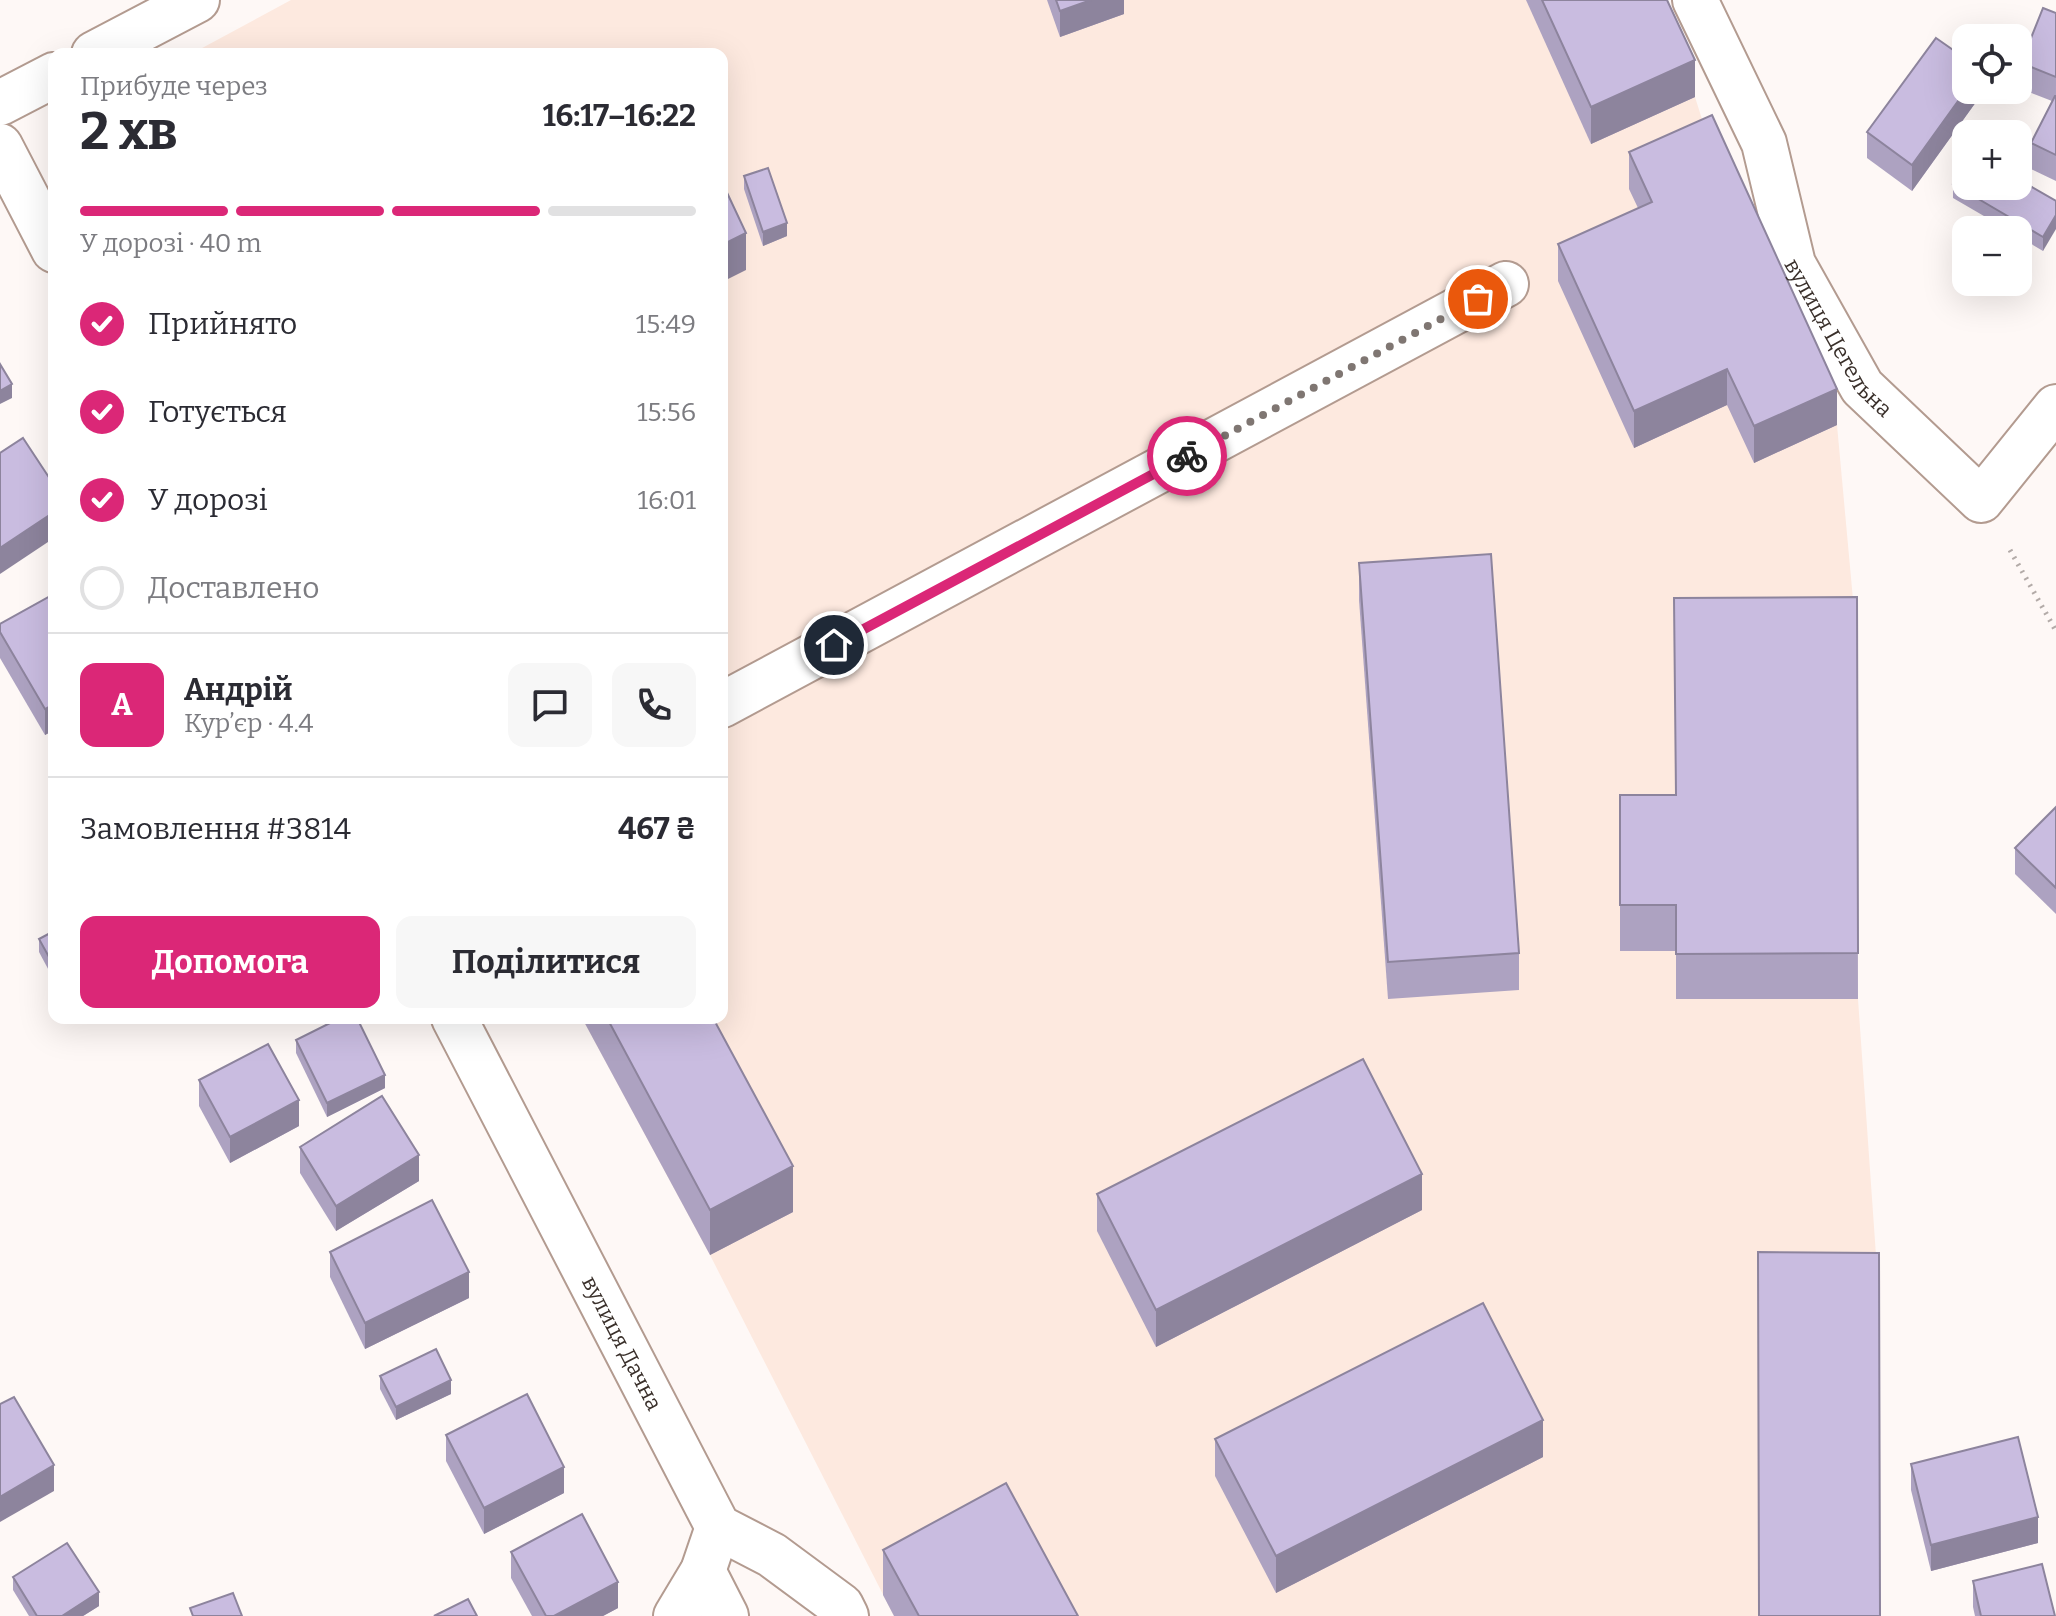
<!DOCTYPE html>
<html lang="uk">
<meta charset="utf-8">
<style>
:root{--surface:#fff;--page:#f7f7f7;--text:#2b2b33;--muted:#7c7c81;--line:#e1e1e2;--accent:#db2777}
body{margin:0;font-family:Bitter,serif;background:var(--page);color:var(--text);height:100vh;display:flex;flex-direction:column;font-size:30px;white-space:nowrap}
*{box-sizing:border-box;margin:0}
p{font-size:26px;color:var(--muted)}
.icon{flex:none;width:44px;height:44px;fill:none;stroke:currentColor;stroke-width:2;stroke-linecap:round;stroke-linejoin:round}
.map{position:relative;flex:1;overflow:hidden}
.panel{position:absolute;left:48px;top:48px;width:680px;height:976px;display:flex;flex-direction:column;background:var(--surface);border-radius:16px;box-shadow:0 8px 32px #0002}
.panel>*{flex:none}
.controls{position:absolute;left:1952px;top:24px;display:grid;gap:16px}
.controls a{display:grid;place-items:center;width:80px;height:80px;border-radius:16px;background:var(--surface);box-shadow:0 8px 32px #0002;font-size:40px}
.pin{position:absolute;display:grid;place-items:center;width:68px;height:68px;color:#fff;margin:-34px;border:4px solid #fff;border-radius:50%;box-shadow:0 2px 8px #0007}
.courier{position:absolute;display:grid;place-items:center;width:80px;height:80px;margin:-40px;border:6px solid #db2777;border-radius:50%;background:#fff;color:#222;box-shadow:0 2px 10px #0007}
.summary em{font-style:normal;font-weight:700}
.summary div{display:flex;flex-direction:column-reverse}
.summary{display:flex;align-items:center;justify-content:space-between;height:136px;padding:0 32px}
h1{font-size:52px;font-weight:700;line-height:60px}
.bar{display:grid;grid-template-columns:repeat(4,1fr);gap:12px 8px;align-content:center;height:96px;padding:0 32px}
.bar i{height:10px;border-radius:6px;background:var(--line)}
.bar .on{background:var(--accent)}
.bar p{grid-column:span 4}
.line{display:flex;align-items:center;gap:20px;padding:0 32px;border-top:2px solid var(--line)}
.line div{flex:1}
.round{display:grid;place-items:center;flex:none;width:84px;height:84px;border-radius:16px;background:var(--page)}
ol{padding:0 32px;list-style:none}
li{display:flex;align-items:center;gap:24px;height:88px}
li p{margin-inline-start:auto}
li .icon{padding:8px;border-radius:50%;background:var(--accent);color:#fff;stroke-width:4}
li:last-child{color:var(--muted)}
li i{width:44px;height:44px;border:4px solid var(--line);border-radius:50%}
.button{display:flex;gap:16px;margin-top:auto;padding:16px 32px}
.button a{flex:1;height:92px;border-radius:16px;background:var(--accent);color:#fff;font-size:32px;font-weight:700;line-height:92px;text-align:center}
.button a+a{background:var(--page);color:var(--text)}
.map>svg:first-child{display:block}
</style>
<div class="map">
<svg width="2056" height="1616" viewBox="0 0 2056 1616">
<rect width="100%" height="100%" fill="#fef8f6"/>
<path fill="#fde9df" d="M 291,0 L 1650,0 L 1695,97 L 1712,151 L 1837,425 L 1857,643 L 1858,999 L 1879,1298 L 1880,1616 L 894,1616 L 710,1255 L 582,1018 L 722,1018 L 722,54 L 191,54 Z"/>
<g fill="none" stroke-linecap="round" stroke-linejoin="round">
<g stroke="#b39b90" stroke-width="48">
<g id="minor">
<path id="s1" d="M 1695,0 L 1764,143 L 1793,264 L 1862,387 L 1981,500 L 2056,407"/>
<path d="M 94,54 L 197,0"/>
<path d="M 0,103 L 54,75"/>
<path d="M 0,146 L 54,250"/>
<path d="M 722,705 L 1506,284"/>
<path id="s2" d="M 454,1018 L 718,1527 L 772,1555 L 841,1606 L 846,1616"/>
<path d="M 703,1571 L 726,1616"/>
<path d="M 676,1616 L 703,1571 L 718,1527"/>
</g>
</g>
<path stroke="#b3aba8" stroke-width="5" stroke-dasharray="2 6" stroke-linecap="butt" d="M 2010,550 L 2056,631"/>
<use href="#minor" stroke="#fff" stroke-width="44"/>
</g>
<g fill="#ada2c1">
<path d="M 1047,0 L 1124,0 L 1124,14 L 1060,37 Z"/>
<path d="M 1526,0 L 1667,0 L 1695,97 L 1591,144 Z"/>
<path d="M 2056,13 L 2056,181 L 2031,169 L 2031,143 L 2052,101 L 2021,89 L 2021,63 Z"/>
<path d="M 1981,90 L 1981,95 L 1912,191 L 1867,158 L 1867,132 Z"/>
<path d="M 1629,152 L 1837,425 L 1754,463 L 1727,405 L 1634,448 L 1558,281 L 1558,244 L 1638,208 L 1629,189 Z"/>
<path d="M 744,176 L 787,236 L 763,246 L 744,189 Z"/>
<path d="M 1953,184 L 2056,201 L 2043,251 L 2018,236 L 2018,230 L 2008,230 L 1953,198 Z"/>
<path d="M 1359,563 L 1519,953 L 1519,990 L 1388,999 L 1359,600 Z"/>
<path d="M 54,594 L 54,730 L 45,735 L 0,658 L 0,624 Z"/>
<path d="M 1857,597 L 1858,999 L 1676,999 L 1676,951 L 1620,951 L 1620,795 L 1675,795 Z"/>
<path d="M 2056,807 L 2056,914 L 2015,874 L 2015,848 Z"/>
<path d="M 54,931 L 54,980 L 39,952 L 39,939 Z"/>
<path d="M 582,1018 L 713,1018 L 793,1212 L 710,1255 Z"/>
<path d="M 296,1040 L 385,1088 L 327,1117 L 296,1053 Z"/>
<path d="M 199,1080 L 299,1126 L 230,1163 L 199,1106 Z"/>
<path d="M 300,1147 L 419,1181 L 336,1231 L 300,1173 Z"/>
<path d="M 1097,1194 L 1422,1210 L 1156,1347 L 1097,1231 Z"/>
<path d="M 330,1252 L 469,1298 L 365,1349 L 330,1277 Z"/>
<path d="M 380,1376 L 451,1394 L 396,1420 L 380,1389 Z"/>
<path d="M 446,1435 L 564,1493 L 484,1534 L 446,1461 Z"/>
<path d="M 1215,1439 L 1543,1457 L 1276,1593 L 1215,1476 Z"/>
<path d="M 1911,1464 L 2038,1543 L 1931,1571 L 1911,1490 Z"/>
<path d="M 883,1550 L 1078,1616 L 894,1616 L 883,1595 Z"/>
<path d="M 511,1552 L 618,1608 L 603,1616 L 532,1616 L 511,1578 Z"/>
<path d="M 13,1577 L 99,1606 L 83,1616 L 29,1616 L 13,1590 Z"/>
<path d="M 1973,1581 L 2055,1616 L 1975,1616 L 1973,1607 Z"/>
</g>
<g fill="#8d849d">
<path d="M 1091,0 L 1124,0 L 1124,14 L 1060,37 L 1060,11 Z"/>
<path d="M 1695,60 L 1695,97 L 1591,144 L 1591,107 Z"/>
<path d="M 1966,90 L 1981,90 L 1981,95 L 1912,191 L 1912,165 Z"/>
<path d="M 2056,215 L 2056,229 L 2043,251 L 2043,237 Z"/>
<path d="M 787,223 L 787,236 L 763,246 L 763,232 Z"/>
<path d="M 746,233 L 746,270 L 722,282 L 722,245 Z"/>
<path d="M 1727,369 L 1727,405 L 1634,448 L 1634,411 Z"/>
<path d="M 12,384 L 12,398 L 0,404 L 0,391 Z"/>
<path d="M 1837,389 L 1837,425 L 1754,463 L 1754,426 Z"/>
<path d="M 54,512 L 54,538 L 0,574 L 0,548 Z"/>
<path d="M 54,704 L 54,730 L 45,735 L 45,709 Z"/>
<path d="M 385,1075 L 385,1088 L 327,1117 L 327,1103 Z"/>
<path d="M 299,1100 L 299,1126 L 230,1163 L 230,1137 Z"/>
<path d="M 419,1155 L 419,1181 L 336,1231 L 336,1206 Z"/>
<path d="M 793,1166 L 793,1212 L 710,1255 L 710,1210 Z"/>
<path d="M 1422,1174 L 1422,1210 L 1156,1347 L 1156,1310 Z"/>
<path d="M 469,1272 L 469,1298 L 365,1349 L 365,1323 Z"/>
<path d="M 451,1380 L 451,1394 L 396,1420 L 396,1407 Z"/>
<path d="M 1543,1420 L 1543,1457 L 1276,1593 L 1276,1556 Z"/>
<path d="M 54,1465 L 54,1491 L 0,1522 L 0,1497 Z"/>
<path d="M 564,1467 L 564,1493 L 484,1534 L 484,1508 Z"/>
<path d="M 2038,1517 L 2038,1543 L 1931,1571 L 1931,1545 Z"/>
<path d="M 618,1582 L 618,1608 L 603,1616 L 554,1616 Z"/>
<path d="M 99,1592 L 99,1606 L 83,1616 L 62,1616 Z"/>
</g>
<g fill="#c9bce0" stroke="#8d849d" stroke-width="2">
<path d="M 1056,0 L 1091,0 L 1060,11 Z"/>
<path d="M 1542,0 L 1667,0 L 1695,60 L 1591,107 Z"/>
<path d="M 2043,8 L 2056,13 L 2056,77 L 2021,63 Z"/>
<path d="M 1936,38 L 1966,59 L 1966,90 L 1912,165 L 1867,132 Z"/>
<path d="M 2055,96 L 2056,96 L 2056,155 L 2031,143 Z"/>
<path d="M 1712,115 L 1837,389 L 1754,426 L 1727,369 L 1634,411 L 1558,244 L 1652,202 L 1629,152 Z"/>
<path d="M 1966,162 L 1966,186 L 2018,186 L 2018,179 L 2056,201 L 2056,215 L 2043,237 L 1953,184 Z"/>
<path d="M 768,168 L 787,223 L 763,232 L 744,176 Z"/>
<path d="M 722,182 L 746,233 L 722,245 Z"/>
<path d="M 0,364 L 12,384 L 0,391 Z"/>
<path d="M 23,438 L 54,485 L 54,512 L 0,548 L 0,453 Z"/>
<path d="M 1491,554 L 1519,953 L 1388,962 L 1359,563 Z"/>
<path d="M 54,594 L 54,704 L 45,709 L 0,632 L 0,624 Z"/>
<path d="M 1857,597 L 1858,953 L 1676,954 L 1676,905 L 1620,905 L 1620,795 L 1676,795 L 1674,598 Z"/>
<path d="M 2056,807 L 2056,888 L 2015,848 Z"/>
<path d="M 54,931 L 54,966 L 39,939 Z"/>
<path d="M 340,1018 L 357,1018 L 385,1075 L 327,1103 L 296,1040 Z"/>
<path d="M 607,1018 L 713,1018 L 793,1166 L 710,1210 Z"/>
<path d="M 268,1044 L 299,1100 L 230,1137 L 199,1080 Z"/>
<path d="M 1363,1059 L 1422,1174 L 1156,1310 L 1097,1194 Z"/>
<path d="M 382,1096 L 419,1155 L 336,1206 L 300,1147 Z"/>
<path d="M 432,1200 L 469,1272 L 365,1323 L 330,1252 Z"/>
<path d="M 1758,1252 L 1879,1253 L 1880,1616 L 1759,1616 Z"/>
<path d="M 1483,1303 L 1543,1420 L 1276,1556 L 1215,1439 Z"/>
<path d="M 436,1349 L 451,1380 L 396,1407 L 380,1376 Z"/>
<path d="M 527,1394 L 564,1467 L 484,1508 L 446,1435 Z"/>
<path d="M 14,1397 L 54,1465 L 0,1497 L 0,1404 Z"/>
<path d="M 2018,1437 L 2038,1517 L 1931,1545 L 1911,1464 Z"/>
<path d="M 1006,1483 L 1078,1616 L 919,1616 L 883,1550 Z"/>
<path d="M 582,1514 L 618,1582 L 554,1616 L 546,1616 L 511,1552 Z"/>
<path d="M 67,1543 L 99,1592 L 62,1616 L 37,1616 L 13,1577 Z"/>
<path d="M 2042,1564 L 2055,1616 L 1981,1616 L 1973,1581 Z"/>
<path d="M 233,1593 L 242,1616 L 193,1616 L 190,1608 Z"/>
<path d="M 468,1599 L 477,1616 L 434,1616 Z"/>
</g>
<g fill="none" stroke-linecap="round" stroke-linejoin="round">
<path stroke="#7f7672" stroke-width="8" stroke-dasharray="0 14.4" d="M 1187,456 L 1478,299"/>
<path stroke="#db2777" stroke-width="10" d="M 834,645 L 1187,456"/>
</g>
<g text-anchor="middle" stroke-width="8" stroke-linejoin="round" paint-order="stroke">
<g font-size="22" fill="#3a302b" stroke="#fef8f6">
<text dy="8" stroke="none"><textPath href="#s1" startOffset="370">вулиця Цегельна</textPath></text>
<text dy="8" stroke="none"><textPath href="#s2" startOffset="366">вулиця Дачна</textPath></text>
</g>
</g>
</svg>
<div class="controls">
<a><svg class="icon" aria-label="locate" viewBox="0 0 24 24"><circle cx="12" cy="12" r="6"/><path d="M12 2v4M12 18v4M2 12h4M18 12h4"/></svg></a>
<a>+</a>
<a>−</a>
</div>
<div class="pin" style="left:1478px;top:299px;background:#ea580c"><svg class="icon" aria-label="bag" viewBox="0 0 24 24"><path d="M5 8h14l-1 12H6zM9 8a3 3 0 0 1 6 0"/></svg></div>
<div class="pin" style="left:834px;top:645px;background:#1f2937"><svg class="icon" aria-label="home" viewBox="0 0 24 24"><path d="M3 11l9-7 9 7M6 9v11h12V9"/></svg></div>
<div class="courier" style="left:1187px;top:456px"><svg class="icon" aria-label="bike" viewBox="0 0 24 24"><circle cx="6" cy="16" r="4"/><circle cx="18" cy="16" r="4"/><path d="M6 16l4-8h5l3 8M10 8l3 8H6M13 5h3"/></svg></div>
<section class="panel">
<div class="summary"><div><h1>2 хв</h1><p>Прибуде через</p></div><em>16:17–16:22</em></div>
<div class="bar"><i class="on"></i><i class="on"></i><i class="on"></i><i></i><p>У дорозі · 40 m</p></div>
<ol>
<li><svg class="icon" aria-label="check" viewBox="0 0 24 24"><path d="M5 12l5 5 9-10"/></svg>Прийнято<p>15:49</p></li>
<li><svg class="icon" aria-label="check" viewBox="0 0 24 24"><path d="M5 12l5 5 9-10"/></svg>Готується<p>15:56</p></li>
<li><svg class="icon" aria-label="check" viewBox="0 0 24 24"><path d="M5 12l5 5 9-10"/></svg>У дорозі<p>16:01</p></li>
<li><i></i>Доставлено</li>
</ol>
<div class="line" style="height:144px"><b class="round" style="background:var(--accent);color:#fff">А</b><div><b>Андрій</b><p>Кур’єр · 4.4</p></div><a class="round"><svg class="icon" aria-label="chat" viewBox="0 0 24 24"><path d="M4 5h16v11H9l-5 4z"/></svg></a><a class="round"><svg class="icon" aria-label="phone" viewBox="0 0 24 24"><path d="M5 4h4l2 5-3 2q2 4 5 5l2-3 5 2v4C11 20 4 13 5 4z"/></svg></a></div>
<div class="line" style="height:104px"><div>Замовлення #3814</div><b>467 ₴</b></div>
<div class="button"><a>Допомога</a><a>Поділитися</a></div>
</section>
</div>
